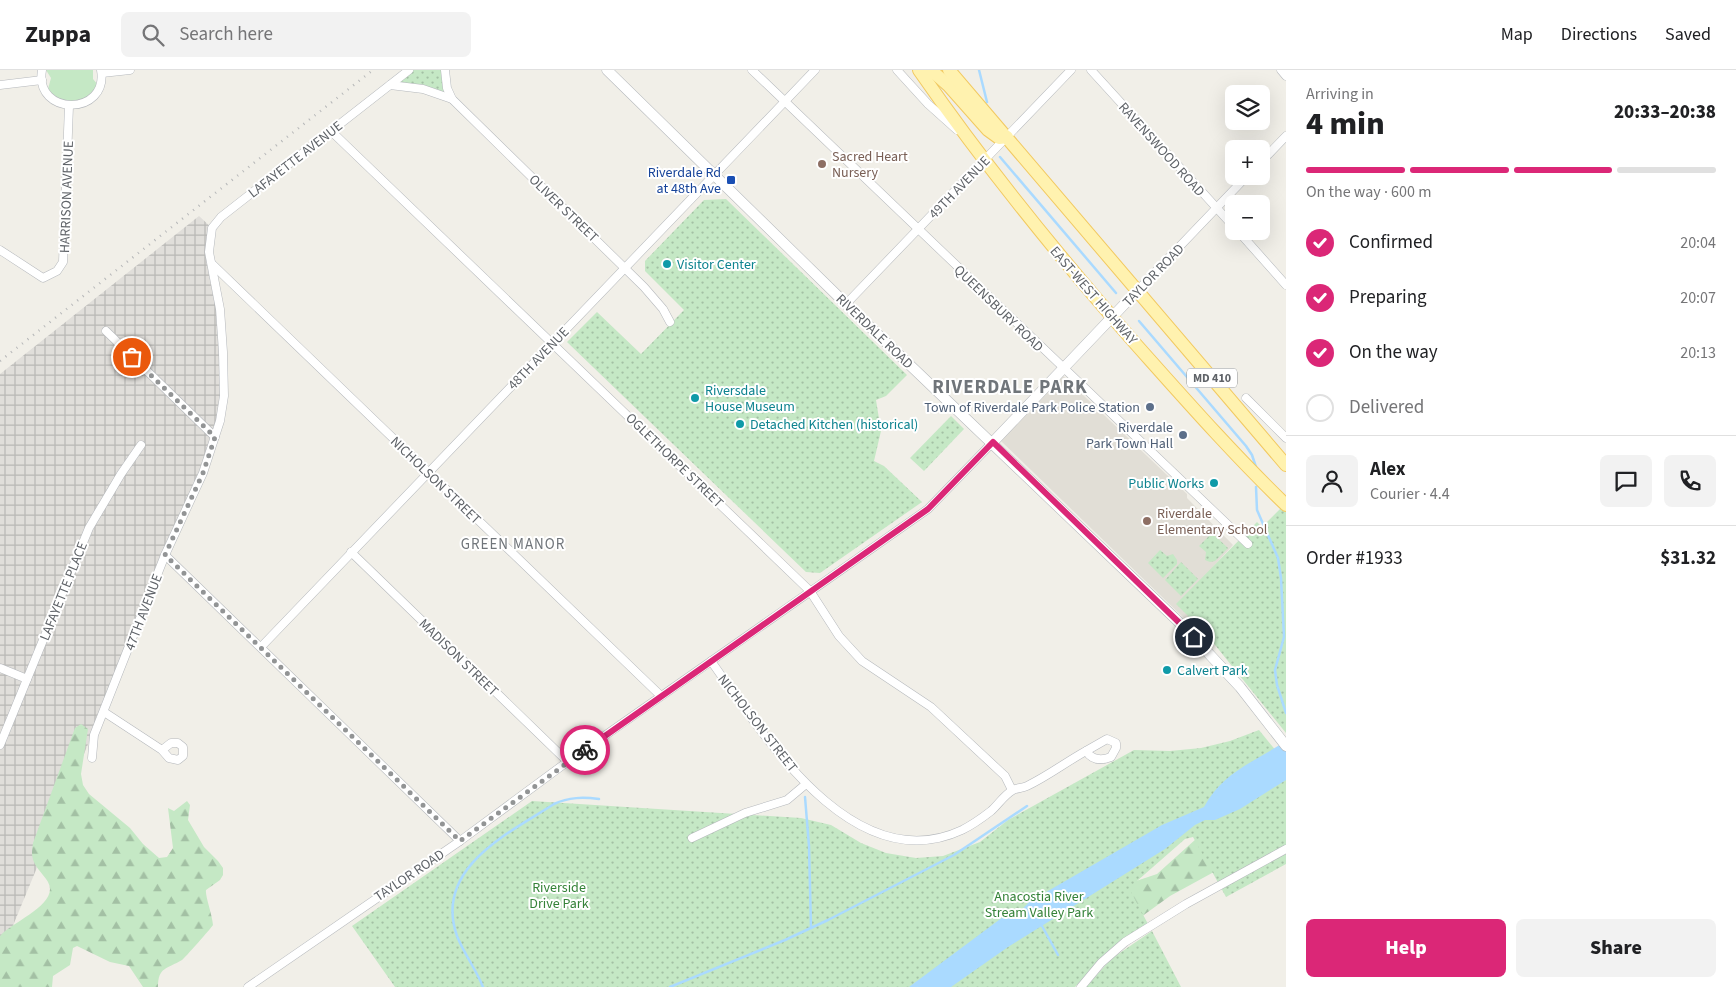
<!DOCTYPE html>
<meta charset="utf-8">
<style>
:root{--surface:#fff;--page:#f2f2f2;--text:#202124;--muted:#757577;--line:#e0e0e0;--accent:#db2777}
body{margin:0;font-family:"Source Sans 3",sans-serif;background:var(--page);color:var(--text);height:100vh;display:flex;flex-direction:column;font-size:19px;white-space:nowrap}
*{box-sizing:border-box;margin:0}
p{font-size:16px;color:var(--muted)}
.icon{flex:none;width:28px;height:28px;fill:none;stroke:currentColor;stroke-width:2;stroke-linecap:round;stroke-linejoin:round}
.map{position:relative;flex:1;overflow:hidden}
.panel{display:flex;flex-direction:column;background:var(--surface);width:450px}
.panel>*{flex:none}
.buttons{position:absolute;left:1225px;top:15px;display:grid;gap:10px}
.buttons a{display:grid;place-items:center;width:45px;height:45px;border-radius:8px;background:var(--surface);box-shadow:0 5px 20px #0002;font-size:25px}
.pin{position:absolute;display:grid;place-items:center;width:42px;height:42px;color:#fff;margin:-21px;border:2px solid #fff;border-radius:50%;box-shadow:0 1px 5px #0007}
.courier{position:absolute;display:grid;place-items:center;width:50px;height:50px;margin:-25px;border:4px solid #db2777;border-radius:50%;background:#fff;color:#222;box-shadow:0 1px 6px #0007}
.overview em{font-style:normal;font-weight:800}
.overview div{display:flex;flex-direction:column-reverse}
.overview{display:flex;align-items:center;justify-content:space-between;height:85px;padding:0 20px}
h1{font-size:32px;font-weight:800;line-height:38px}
.bar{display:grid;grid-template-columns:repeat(4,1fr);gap:8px 5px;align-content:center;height:60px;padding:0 20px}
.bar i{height:6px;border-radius:4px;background:var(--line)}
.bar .on{background:var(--accent)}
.bar p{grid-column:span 4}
.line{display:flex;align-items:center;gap:12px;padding:0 20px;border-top:1px solid var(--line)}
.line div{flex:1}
.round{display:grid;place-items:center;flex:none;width:52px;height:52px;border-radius:8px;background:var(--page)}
ol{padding:0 20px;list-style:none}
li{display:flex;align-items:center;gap:15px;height:55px}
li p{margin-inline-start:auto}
li .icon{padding:5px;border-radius:50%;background:var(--accent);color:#fff;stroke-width:4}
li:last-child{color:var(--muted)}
li i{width:28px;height:28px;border:2px solid var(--line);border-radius:50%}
.cta{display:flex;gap:10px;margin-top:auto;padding:10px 20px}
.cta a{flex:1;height:58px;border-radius:8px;background:var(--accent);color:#fff;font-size:20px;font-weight:800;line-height:58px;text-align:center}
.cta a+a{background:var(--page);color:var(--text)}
header{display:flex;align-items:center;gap:30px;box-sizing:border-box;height:70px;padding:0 25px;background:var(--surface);border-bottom:1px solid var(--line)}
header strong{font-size:24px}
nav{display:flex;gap:28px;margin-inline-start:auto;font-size:18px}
.search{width:350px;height:45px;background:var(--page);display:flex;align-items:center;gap:12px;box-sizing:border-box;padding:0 18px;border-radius:8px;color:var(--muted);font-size:19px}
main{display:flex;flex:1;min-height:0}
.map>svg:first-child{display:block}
</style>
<header>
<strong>Zuppa</strong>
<div class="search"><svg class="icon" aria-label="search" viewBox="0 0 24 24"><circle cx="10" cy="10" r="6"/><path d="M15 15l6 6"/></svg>Search here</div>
<nav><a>Map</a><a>Directions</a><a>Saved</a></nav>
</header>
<main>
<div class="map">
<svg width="1286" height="917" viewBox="0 0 1286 917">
<defs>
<pattern id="industrial-grid" width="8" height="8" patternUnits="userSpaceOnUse" patternTransform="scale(1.25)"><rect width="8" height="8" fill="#e0deda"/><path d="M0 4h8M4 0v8" fill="none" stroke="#b9b8b5"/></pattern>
<pattern id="forest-firs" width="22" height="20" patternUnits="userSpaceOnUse" patternTransform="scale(1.25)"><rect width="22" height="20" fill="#c5e8c5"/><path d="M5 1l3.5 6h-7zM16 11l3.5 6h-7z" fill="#a3c0a4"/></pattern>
<pattern id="park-dots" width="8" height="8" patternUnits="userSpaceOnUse" patternTransform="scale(1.25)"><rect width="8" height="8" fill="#c5e8c5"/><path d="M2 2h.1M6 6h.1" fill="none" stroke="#a3c0a4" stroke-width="1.8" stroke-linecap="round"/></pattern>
</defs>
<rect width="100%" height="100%" fill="#f1efe8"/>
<path fill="url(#industrial-grid)" d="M 199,146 L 212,158 L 211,166 L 219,239 L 224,326 L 215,367 L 0,887 L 0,304 Z"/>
<path fill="#e1ded6" d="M 1063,306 L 1187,424 L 1187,428 L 1233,475 L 1213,497 L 1230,513 L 1191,555 L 1001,371 Z"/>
<path fill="#c5e8c5" d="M 93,0 L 93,9 L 98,15 L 88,29 L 70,34 L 53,26 L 48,19 L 51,8 L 46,0 Z"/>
<g fill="url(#forest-firs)">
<path d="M 81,654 L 88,659 L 81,704 L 83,715 L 89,724 L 130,758 L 143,774 L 159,788 L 167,787 L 173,778 L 168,738 L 174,741 L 187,731 L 190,735 L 188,750 L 204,777 L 218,791 L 223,798 L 223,805 L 220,810 L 206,820 C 205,826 212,844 213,855 C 212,857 184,889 182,890 C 167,899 158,897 158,917 L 143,917 L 129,896 L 110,892 L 77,876 L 73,878 L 70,895 L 53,906 L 52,917 L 0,917 L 0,866 C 11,853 50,838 50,819 C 50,809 37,801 34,792 C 31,786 32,779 33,773 L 75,658 Z"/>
<path d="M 1206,760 L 1223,797 L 1170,826 L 1141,847 L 992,917 L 1118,817 L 1157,804 Z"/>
</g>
<g fill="url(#park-dots)">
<path d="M 409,0 L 445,0 L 452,28 L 390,15 Z"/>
<path d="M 726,129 L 907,305 L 886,326 L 876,330 L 881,361 L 874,391 L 884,396 L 922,432 L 820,503 L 806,502 L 567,272 L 597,242 L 641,284 L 684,240 L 645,201 L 645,191 L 704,130 Z"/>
<path d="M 951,346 L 964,359 L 924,401 L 910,388 Z"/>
<path d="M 1281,438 L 1286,442 L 1286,663 L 1207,565 L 1176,534 L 1257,452 L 1262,457 Z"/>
<path d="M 1212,463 L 1228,478 L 1215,491 L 1210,492 L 1205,490 L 1206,482 L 1199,476 Z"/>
<path d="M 1160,480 L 1167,486 L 1173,484 L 1177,490 L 1177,494 L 1163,508 L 1148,493 Z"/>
<path d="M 1181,492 L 1198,509 L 1181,526 L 1165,510 Z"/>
<path d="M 1259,660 L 1286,693 L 1286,794 L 1226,827 L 1193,767 L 1185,769 L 1129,818 L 1148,854 L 1104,886 L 1075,917 L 395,917 L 352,856 L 532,731 L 801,748 L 831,755 L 861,773 L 886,783 L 916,788 L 943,786 L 980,772 L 1008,750 L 1134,680 L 1170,681 L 1201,678 L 1230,671 Z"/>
<path d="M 1152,861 L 1181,917 L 1086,917 L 1111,889 Z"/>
</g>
<path fill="#aadaff" d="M 1286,671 L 1286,710 L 1240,739 L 1215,750 L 1205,750 L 1195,755 L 1165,779 L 1008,877 L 951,917 L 909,917 L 1003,847 L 1006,845 L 1013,849 L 1029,832 L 1162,755 L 1204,737 C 1223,702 1254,692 1286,671 Z"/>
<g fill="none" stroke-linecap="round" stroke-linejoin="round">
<g stroke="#aadaff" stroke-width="2.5">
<path d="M 979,0 L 987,32"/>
<path d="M 1000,87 L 1116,223"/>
<path d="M 1139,251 L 1246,376 L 1252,385 L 1256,397"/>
<path d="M 1256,417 L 1257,440 L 1278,488 L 1281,508 L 1284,567 L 1275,600 L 1277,615 L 1286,643"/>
<path d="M 805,727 L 809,776 L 811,858"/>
<path d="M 1042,856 L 1058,885"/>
<path d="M 483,917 C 476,899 464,884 457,866 C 433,798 509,763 554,734 C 569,727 583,727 599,729"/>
<path d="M 670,917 L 785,870 L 828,850 L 954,785 L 1027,736"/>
</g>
<g stroke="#b5b8bc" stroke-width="9">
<g id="minor">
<path d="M 42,0 C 34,47 109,46 101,0"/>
<path d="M 445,0 L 447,18 L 452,29 L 644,217 L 663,239 L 670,252"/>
<path d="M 752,0 L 1248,474"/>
<path d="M 897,0 L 928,34 L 957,60"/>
<path d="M 1091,0 L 1234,157"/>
<path d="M 1281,0 L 1286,6"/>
<path d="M 102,3 L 130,0"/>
<path d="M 0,15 L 42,10"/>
<path d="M 390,15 L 423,19 L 452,29"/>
<path d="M 331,61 L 810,521 L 839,566 L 862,591 L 931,637 L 1005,706 L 1012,720"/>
<path d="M 1261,92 L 1286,66"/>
<path d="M 1238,161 L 1286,215"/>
<path d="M 0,180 L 43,208 L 57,201 L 63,192 L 69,36"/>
<path d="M 212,194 L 661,626"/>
<path d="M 1137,221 L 1247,106"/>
<path d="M 846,234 L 1071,0"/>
<path d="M 106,261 L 215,367"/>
<path d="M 1246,328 L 1286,368"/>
<path d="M 351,482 L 568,692"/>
<path d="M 165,485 L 460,771"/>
<path d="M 261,577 L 815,0"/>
<path d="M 711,591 C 763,664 853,811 962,760 C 972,755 982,748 991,741 C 998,735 1004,725 1013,720 C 1017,718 1023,718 1027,716 C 1048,706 1066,692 1086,681"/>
<path d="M 0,598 L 27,609"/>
<path d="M 104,642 L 162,680 L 171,673 L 178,673 L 183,677 L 183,686 L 178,690 L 169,688 L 162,680"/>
<path d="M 1107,669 L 1116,673 L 1116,678 L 1111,687 C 1101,691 1092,690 1086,681 Z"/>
<path d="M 0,675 L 89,458 L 121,404 L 141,375"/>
<path d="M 92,688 L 94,665 L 165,485 L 203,403 L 220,351 L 224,326 L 223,282 L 220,239 L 209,182 L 212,158 L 221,147 L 409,0"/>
<path d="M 692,768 L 745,743 L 787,730 L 806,714"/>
<path d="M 248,917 L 460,771 L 563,695 L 928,439 L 993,372"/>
<path d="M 1081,917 L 1101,893 L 1125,872 L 1186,834 L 1286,779"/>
</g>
</g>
<g stroke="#b5b8bc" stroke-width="11">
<g id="tertiary">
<path d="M 607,0 L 846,234 L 1184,557 L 1240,617 L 1286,676"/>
<path d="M 993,372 L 1137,221"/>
</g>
</g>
<g stroke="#f2c960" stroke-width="14">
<g id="primary">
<path d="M 919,0 C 986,97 1056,183 1133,271 C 1183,327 1232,383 1286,435"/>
<path d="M 931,0 L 949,16 L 988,60 L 999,68 L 1007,67"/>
<path d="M 949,0 L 1286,395"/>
</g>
</g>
<use href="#minor" stroke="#fff" stroke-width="8"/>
<use href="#tertiary" stroke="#fff" stroke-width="10"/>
<use href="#primary" stroke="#fff2af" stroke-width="12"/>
<path stroke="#b6b7b8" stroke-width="2.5" stroke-dasharray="1 6" stroke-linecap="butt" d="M 0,291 L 373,0"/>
</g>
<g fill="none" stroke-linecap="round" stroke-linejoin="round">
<path stroke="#929495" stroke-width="5" stroke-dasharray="0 9" d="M 132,287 L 215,367 L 203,403 L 165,485 L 460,771 L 585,680"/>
<path stroke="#db2777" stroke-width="6" d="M 585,680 L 928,439 L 993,372 L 1194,567"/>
</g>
<g fill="#8d6e63" stroke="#fff" stroke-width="2">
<circle cx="822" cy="94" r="5"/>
<circle cx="1147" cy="451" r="5"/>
</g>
<rect fill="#1a4fb4" stroke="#fff" stroke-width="2" x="726" y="105" width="10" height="10" rx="2.5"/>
<g fill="#0f9aa8" stroke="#fff" stroke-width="2">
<circle cx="667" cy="194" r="5"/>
<circle cx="695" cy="328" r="5"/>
<circle cx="740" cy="354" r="5"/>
<circle cx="1214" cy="413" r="5"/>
<circle cx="1167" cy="600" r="5"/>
</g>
<g fill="#5c6f8a" stroke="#fff" stroke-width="2">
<circle cx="1150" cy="337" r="5"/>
<circle cx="1183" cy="365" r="5"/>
</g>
<g text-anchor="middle" stroke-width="4" stroke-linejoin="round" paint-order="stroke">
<rect fill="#fff" stroke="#8f9295" stroke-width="1" x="1187" y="298.5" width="50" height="19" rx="4"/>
<g font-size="12" font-weight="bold" fill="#5f6368">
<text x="1212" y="312">MD 410</text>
</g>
<g font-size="14" fill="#5f6368" stroke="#fff">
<text transform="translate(1162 79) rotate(48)" y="5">RAVENSWOOD ROAD</text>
<text transform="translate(295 89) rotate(-38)" y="5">LAFAYETTE AVENUE</text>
<text transform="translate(959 117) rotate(-46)" y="5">49TH AVENUE</text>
<text transform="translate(66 127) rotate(-88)" y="5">HARRISON AVENUE</text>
<text transform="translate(564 138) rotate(44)" y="5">OLIVER STREET</text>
<text transform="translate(1153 205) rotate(-46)" y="5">TAYLOR ROAD</text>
<text transform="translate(1094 225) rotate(49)" y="5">EAST-WEST HIGHWAY</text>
<text transform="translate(999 238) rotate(44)" y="5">QUEENSBURY ROAD</text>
<text transform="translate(875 261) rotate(44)" y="5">RIVERDALE ROAD</text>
<text transform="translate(538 288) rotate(-46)" y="5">48TH AVENUE</text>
<text transform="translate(675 390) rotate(44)" y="5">OGLETHORPE STREET</text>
<text transform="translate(436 410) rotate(44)" y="5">NICHOLSON STREET</text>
<text transform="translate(63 521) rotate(-68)" y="5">LAFAYETTE PLACE</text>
<text transform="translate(143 542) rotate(-69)" y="5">47TH AVENUE</text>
<text transform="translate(459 587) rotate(44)" y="5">MADISON STREET</text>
<text transform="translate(758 653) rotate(52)" y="5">NICHOLSON STREET</text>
<text transform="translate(409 805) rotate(-34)" y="5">TAYLOR ROAD</text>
</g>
<g font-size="14" fill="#785e54" stroke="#fff" text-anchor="start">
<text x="832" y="91">Sacred Heart<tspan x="832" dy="16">Nursery</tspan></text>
<text x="1157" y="448">Riverdale<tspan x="1157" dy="16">Elementary School</tspan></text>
</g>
<g font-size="14" fill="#164399" stroke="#fff" text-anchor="end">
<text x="721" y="107">Riverdale Rd<tspan x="721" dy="16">at 48th Ave</tspan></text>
</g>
<g font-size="14" fill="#0d838f" stroke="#fff" text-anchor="start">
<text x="677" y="199">Visitor Center</text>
<text x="705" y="325">Riversdale<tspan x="705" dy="16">House Museum</tspan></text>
<text x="750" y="359">Detached Kitchen (historical)</text>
<text x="1204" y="418" text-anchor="end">Public Works</text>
<text x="1177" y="605">Calvert Park</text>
</g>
<g font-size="14" fill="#4e5e75" stroke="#fff" text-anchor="end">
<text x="1140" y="342">Town of Riverdale Park Police Station</text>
<text x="1173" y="362">Riverdale<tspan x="1173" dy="16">Park Town Hall</tspan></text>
</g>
<g font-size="14" fill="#348238" stroke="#fff">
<text x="559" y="822">Riverside<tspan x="559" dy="16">Drive Park</tspan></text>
<text x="1039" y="831">Anacostia River<tspan x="1039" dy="16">Stream Valley Park</tspan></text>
</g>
<g font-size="15" letter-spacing="1" fill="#70757a" stroke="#fff">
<text x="513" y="479">GREEN MANOR</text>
</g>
<g font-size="19" font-weight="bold" letter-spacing="1" fill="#70757a" stroke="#fff">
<text x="1010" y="323">RIVERDALE PARK</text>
</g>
</g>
</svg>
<div class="buttons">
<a><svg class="icon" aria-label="layers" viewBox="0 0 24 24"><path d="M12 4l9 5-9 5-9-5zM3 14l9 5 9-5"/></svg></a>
<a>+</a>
<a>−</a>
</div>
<div class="pin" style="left:132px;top:287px;background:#ea580c"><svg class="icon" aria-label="bag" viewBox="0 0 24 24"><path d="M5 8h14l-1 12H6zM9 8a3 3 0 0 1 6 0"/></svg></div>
<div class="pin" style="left:1194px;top:567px;background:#1f2937"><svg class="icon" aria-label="home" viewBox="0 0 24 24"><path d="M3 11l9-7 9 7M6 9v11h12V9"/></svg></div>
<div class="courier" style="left:585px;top:680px"><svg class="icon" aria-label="bike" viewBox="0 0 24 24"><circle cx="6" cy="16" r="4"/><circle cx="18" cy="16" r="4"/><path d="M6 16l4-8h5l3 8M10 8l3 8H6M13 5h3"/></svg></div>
</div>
<section class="panel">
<div class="overview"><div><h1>4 min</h1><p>Arriving in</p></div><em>20:33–20:38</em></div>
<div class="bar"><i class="on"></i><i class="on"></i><i class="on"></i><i></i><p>On the way · 600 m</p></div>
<ol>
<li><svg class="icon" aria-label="check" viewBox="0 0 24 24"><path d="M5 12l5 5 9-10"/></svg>Confirmed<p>20:04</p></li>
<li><svg class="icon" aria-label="check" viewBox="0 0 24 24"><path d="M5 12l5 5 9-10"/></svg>Preparing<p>20:07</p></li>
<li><svg class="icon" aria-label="check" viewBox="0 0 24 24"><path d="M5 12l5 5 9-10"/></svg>On the way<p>20:13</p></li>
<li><i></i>Delivered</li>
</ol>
<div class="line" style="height:90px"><a class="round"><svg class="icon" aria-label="person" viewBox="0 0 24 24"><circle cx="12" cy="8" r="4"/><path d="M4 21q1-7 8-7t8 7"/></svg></a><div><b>Alex</b><p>Courier · 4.4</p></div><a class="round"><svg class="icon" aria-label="chat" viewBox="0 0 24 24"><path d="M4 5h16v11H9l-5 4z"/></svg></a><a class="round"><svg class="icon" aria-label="phone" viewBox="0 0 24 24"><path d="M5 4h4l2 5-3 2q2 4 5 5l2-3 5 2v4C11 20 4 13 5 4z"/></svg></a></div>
<div class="line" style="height:65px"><div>Order #1933</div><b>$31.32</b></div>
<div class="cta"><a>Help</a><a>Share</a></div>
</section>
</main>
